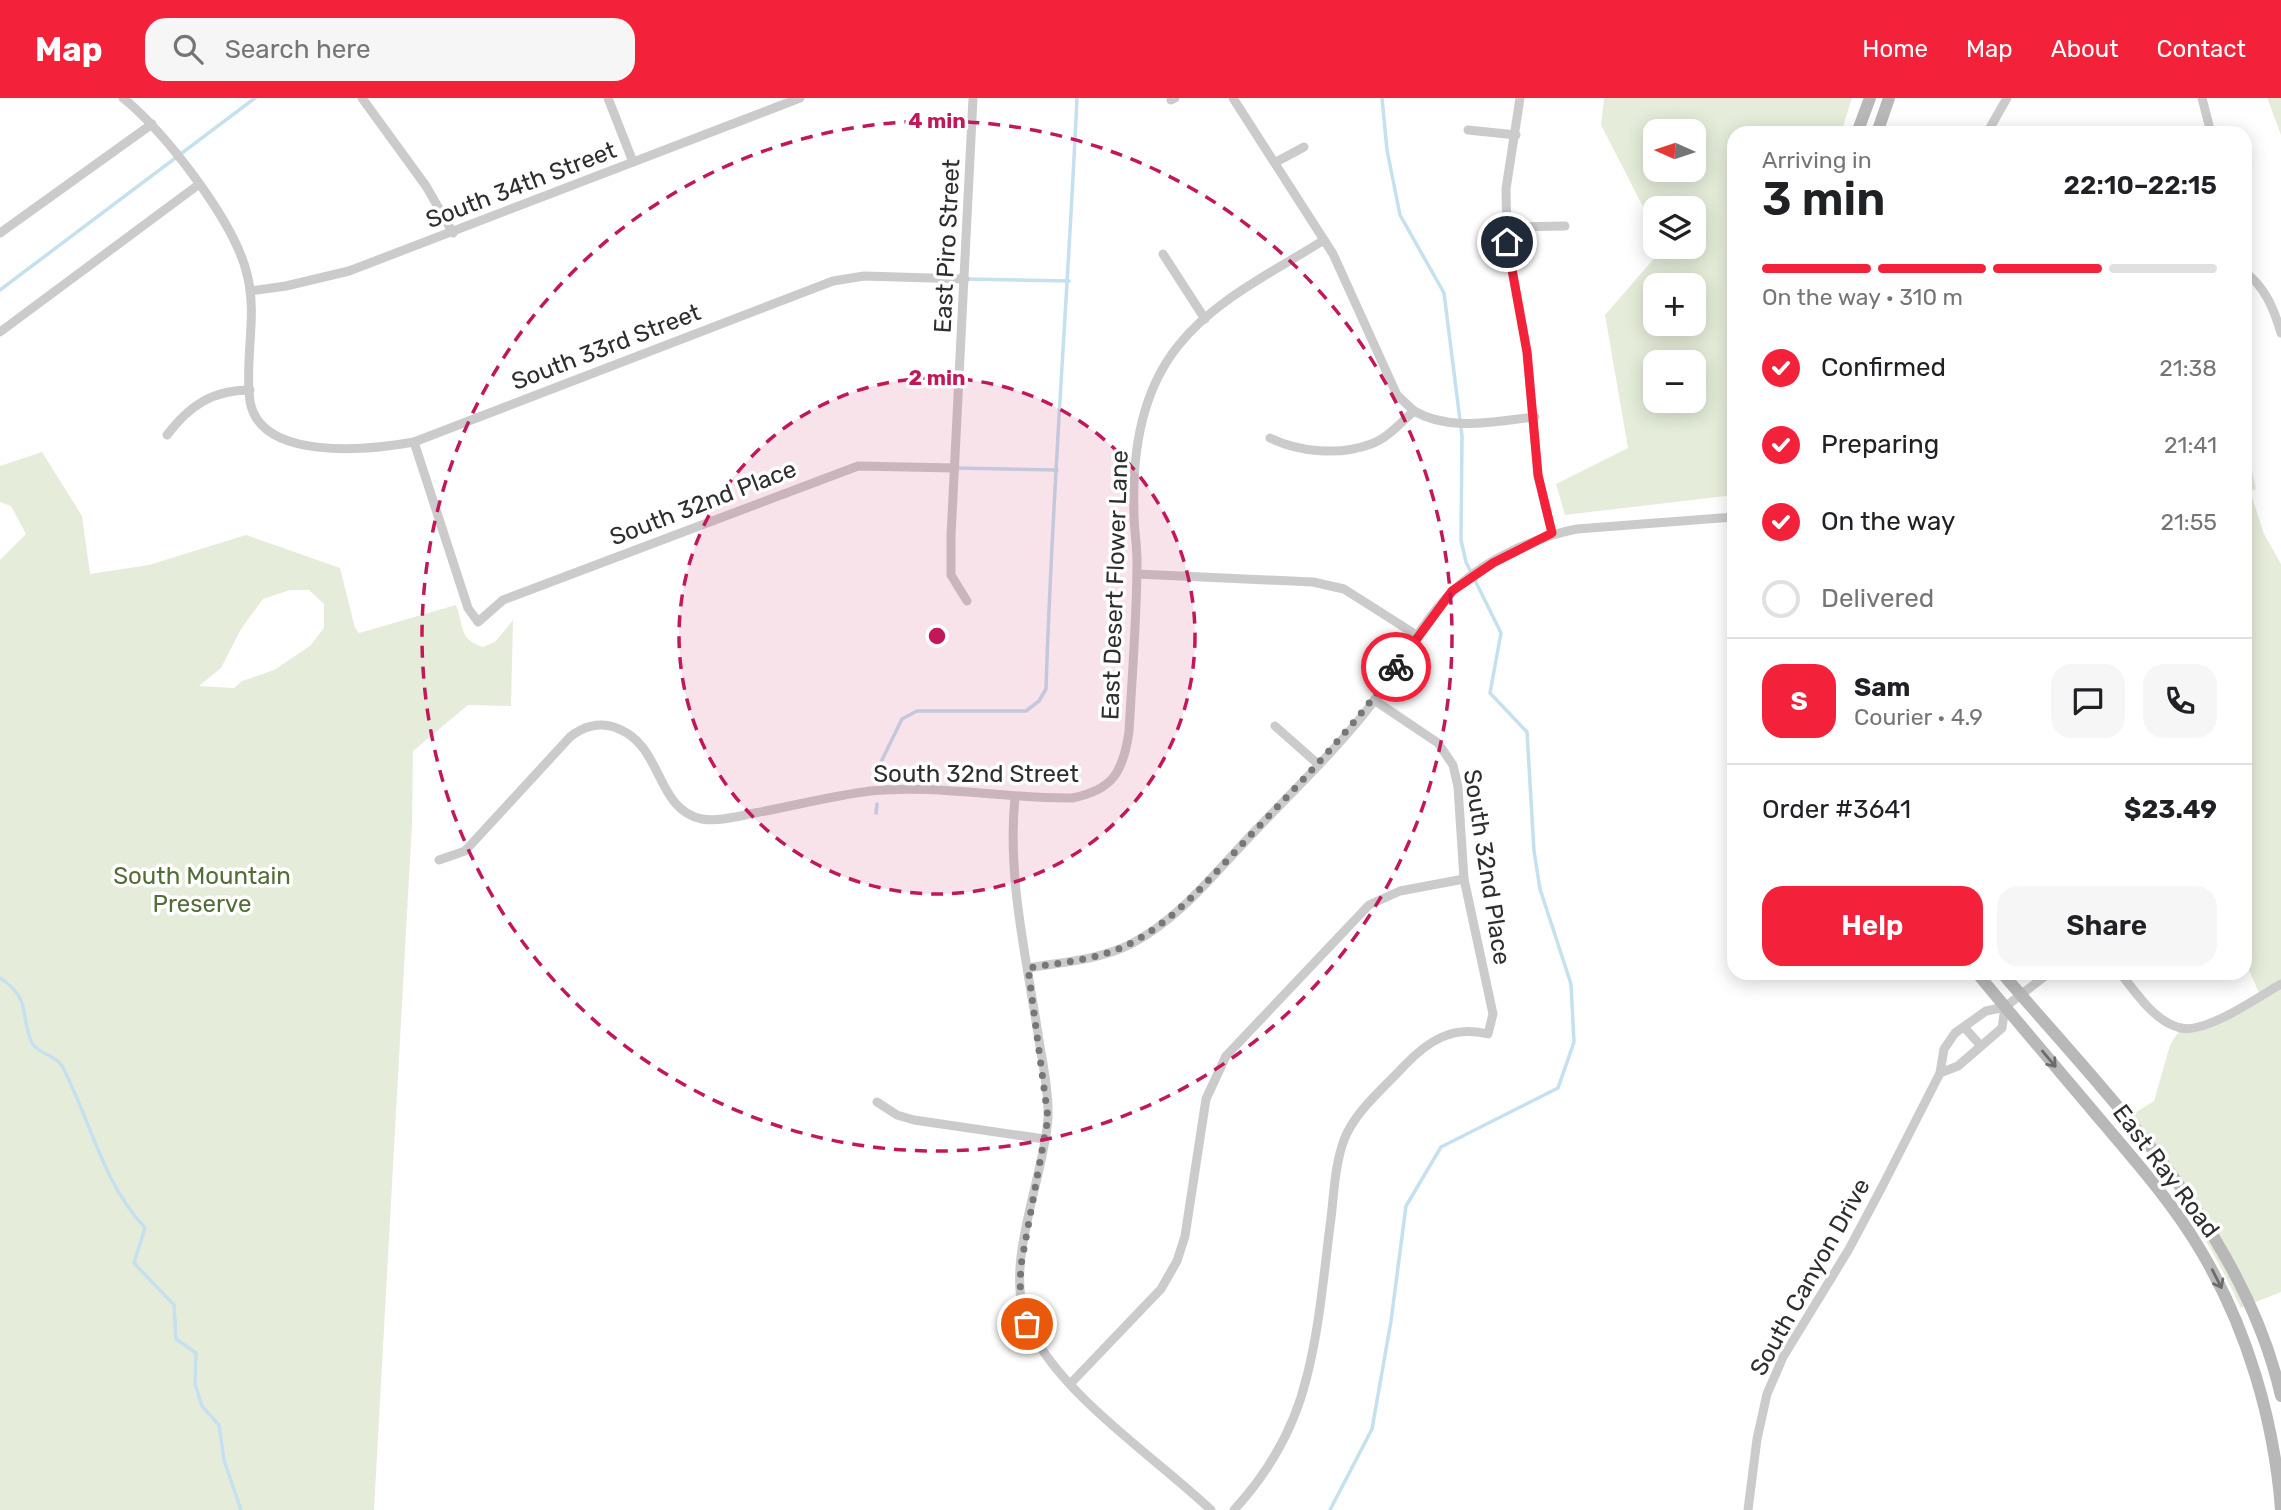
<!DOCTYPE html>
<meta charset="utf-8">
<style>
:root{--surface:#fff;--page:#f6f6f6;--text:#202124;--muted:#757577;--line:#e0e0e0;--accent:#f3223a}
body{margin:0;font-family:Rubik,sans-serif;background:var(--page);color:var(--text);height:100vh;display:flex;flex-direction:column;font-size:26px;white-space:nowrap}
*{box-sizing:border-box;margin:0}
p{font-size:23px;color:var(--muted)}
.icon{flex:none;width:38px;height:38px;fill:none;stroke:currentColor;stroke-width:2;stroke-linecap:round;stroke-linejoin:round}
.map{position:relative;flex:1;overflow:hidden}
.side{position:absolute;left:1727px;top:28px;width:525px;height:854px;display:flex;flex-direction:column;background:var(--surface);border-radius:21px;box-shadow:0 4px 18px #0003}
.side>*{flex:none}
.needle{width:46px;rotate:273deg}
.fabs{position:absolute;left:1643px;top:21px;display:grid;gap:14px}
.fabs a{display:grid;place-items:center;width:63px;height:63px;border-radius:14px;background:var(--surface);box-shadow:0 4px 18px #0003;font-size:35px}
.pin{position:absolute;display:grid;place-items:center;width:60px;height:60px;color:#fff;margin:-30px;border:4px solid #fff;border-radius:50%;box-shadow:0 2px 7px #0007}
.courier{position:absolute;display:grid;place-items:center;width:70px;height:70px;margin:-35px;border:5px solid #f3223a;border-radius:50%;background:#fff;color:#222;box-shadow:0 2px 9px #0007}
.headline em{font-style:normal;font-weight:600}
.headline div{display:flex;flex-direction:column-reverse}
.headline{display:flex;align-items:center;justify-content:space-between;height:119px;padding:0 35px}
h1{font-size:46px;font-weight:600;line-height:52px}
.bar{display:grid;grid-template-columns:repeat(4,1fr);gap:10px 7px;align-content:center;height:84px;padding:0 35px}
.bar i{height:9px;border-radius:5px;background:var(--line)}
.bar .active{background:var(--accent)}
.bar p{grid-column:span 4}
.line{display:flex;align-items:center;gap:18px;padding:0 35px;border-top:2px solid var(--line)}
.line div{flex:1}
.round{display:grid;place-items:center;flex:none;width:74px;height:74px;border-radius:21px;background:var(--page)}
ol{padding:0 35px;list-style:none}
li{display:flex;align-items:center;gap:21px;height:77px}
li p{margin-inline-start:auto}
li .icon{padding:7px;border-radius:50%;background:var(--accent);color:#fff;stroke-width:4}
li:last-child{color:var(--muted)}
li i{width:38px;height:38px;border:4px solid var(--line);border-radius:50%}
.cta{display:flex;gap:14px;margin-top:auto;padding:14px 35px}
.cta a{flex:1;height:80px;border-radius:21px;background:var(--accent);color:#fff;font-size:28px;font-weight:600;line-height:80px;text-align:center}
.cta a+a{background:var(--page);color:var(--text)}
header{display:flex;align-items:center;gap:42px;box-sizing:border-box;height:98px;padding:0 35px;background:var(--accent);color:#fff}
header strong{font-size:33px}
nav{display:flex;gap:38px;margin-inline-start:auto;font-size:24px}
.search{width:490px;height:63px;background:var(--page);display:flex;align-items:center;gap:18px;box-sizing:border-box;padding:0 24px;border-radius:21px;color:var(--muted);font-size:26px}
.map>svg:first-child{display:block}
</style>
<header>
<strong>Map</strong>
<div class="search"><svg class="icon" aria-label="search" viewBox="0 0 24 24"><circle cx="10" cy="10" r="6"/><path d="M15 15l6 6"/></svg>Search here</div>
<nav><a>Home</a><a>Map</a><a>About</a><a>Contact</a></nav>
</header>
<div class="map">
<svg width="2281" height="1412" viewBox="0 0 2281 1412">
<rect width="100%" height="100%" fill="#fff"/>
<g fill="#e5edda" fill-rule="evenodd">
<path d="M 1604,0 L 1852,0 L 1841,35 L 1734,35 L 1734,397 L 1565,417 L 1556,386 L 1628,350 L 1605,217 L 1664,149 L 1694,149 L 1694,110 L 1656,110 L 1655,132 L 1601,27 ZM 1694,33 L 1694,72 L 1656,72 L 1656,33 ZM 1656,187 L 1694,187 L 1694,226 L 1656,226 ZM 1694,264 L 1694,303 L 1656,303 L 1656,264 Z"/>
<path d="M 2268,0 L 2281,0 L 2281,37 L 2268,2 Z"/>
<path d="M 2245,340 L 2256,391 L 2250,393 L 2264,436 L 2281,466 L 2281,1194 L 2241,1210 C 2210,1143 2168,1081 2131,1017 L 2154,1003 L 2170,947 L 2181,930 L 2196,929 L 2260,897 L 2245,863 Z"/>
<path d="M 42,354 L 82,418 L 90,476 L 149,467 L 246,437 L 340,470 L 355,530 L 359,535 L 456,507 C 464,528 459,542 483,549 L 495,544 L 513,522 L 511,608 L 468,607 L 413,653 L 412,725 L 374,1412 L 0,1412 L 0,462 L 26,436 L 11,408 L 0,404 L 0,368 ZM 290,492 L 309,492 L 324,506 L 324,530 L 310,548 L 274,572 L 242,583 L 234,590 L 199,588 L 221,570 L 241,531 L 263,501 Z"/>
</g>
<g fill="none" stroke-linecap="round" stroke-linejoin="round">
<g stroke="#c5e0ee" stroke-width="3.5">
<path d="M 967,181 L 1069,183"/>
<path d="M 0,192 L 255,0"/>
<path d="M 956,370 L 1057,372"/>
<path d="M 879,668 L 902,621 L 917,613 L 1026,613 L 1039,603 L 1046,591 C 1052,394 1068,197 1077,0"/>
<path d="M 876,715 L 877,706"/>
<path d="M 0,880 C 33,902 19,917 32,945 C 38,956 56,957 62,968 C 91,1023 102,1084 145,1130 L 134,1165 L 174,1207 L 176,1241 L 196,1255 L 195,1286 L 202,1308 L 219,1327 L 224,1362 L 241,1412"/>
<path d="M 1330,1412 L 1372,1331 L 1391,1223 L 1406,1108 L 1441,1049 L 1558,990 L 1574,944 L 1571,886 L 1540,791 L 1534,753 L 1527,634 L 1490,595 L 1501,535 L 1466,464 L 1461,442 L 1462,338 L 1444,195 L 1400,117 L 1387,52 L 1382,0"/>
</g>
<g stroke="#cbcbcb" stroke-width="9">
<path d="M 123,0 C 165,33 235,125 247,176 C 258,218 244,261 250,303 C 260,364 370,352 414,344 L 833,183 L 864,178 L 965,181"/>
<path d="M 362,0 L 426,88 L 453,135"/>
<path d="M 608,0 L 633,64"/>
<path d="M 1233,0 L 1333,156 L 1397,297 L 1414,313"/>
<path d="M 1520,0 L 1506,91 L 1507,144 L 1527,254 L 1538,378 L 1552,435"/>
<path d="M 2202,0 L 2211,35"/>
<path d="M 1171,2 L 1175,0"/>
<path d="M 1468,32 L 1516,37"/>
<path d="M 1987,35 L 2007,0"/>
<path d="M 1276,64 L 1304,49"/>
<path d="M 1507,129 L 1565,128"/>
<path d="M 0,135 L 152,26"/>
<path d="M 1163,156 L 1205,221"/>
<path d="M 2245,174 C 2265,189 2274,211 2281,235"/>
<path d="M 250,193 L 286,188 L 349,173 L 800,0"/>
<path d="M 0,234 L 198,87"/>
<path d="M 167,337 C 189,308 212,292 250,292"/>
<path d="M 1270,340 C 1299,354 1339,358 1371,346 C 1387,341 1401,324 1414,313 C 1450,334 1495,323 1535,319"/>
<path d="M 414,344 L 468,510 L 478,524 L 503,502 L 858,368 L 954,370"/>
<path d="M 1137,476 L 1313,484 L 1344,491 L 1418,538"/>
<path d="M 967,503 L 951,477 L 951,438 L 973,0"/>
<path d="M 1275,628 L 1318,666"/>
<path d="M 1015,699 C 1007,778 1026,858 1038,936 C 1042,963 1049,992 1048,1020 C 1044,1082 1001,1170 1029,1229 C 1063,1299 1154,1358 1211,1412"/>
<path d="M 439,762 L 465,753 L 570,639 C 582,629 598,624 614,629 C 664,645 654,711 702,721 C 718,724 739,718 755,715 C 793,708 831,698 870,693 C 936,686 1005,701 1072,700 C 1113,692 1123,674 1129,634 C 1132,577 1137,520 1137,463 C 1137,447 1134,431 1134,415 C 1132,358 1141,294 1178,248 C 1214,202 1275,173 1324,142"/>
<path d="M 1028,870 C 1062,864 1099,862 1131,846 C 1181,820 1217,772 1256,732 C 1296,690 1339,649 1374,603 C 1400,568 1420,526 1451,495 C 1482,463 1534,439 1577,431 L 1734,419"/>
<path d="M 2120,875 C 2136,894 2154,924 2181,930 C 2206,936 2258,899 2281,886"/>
<path d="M 1964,929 L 1981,948"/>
<path d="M 1940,975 L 1958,968 L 2002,930 L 2005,909"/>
<path d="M 877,1004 L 897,1017 L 914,1022 L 1044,1041"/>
<path d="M 1071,1285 L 1161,1191 L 1177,1163 L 1185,1138 L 1206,1001 L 1226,958 L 1369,807 L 1400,793 L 1464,781"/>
<path d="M 1234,1412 C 1269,1374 1295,1328 1307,1278 C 1320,1227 1324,1173 1331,1120 C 1334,1095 1335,1066 1344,1042 C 1355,1013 1384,990 1404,968 C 1428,943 1452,927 1488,936 L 1493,916 L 1464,781 L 1458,689 L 1453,667 L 1438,645 L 1374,602"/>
<path d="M 1748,1412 L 1757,1341 L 1767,1296 L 1783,1259 L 1849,1151 L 1883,1087 L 1940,975 L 1944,951 L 1955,935 L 1986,913 L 2005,909 L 2049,875"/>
</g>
<g stroke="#b8b8b8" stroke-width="12">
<path d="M 1857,35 L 1870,0"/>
<path d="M 1877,35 L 1889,0"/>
<path d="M 1977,875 C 2019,926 2062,976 2104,1026 C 2138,1066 2174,1107 2201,1153 C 2247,1230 2274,1322 2281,1411"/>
<path d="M 2002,875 C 2109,1000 2244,1133 2281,1298"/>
</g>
</g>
<defs><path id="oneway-shaft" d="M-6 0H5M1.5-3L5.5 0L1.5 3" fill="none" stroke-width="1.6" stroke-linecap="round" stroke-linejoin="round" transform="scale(1.75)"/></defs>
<g stroke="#6c6c6c">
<use href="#oneway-shaft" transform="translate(2049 961) rotate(50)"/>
<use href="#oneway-shaft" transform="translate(2217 1181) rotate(63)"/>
</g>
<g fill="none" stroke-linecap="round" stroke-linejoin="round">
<path stroke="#777" stroke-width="7" stroke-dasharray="0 12.6" d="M 1027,1226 L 1020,1187 L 1021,1167 L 1048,1020 L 1028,870 C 1063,864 1100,862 1131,845 C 1177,821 1211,779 1246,742 C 1299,686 1352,632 1396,569"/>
<path stroke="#f3223a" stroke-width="9" d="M 1396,569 L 1452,493 L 1493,465 L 1552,435 L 1538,377 L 1527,254 L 1507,144"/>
</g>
<circle cx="937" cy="538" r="258" fill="#c2185b" fill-opacity=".12"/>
<g fill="none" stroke="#c2185b" stroke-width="3.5" stroke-dasharray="12 9">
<circle cx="937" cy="538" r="258"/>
<circle cx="937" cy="538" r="515"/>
</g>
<g text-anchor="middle" stroke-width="7" stroke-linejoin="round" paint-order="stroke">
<g font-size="24" fill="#2e2e2e" stroke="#fff">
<text transform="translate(521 87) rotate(-21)" y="8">South 34th Street</text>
<text transform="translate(947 148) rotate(-87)" y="8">East Piro Street</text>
<text transform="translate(606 249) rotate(-21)" y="8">South 33rd Street</text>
<text transform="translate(703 405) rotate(-21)" y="8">South 32nd Place</text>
<text transform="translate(1115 487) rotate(-88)" y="8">East Desert Flower Lane</text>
<text x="976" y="684">South 32nd Street</text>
<text transform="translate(1487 769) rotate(81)" y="8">South 32nd Place</text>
<text transform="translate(2166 1073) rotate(53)" y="8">East Ray Road</text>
<text transform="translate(1810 1179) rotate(-61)" y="8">South Canyon Drive</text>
</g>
<g font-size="24" fill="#536d38" stroke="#fff">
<text x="202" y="786">South Mountain<tspan x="202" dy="28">Preserve</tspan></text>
</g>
</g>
<circle cx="937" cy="538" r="10" fill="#c2185b" stroke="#fff" stroke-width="3.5"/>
<g font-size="21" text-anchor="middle" font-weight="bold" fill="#c2185b" stroke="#fff" stroke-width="7" stroke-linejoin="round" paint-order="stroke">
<text x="937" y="30">4 min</text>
<text x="937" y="287">2 min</text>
</g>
</svg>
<div class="fabs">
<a><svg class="needle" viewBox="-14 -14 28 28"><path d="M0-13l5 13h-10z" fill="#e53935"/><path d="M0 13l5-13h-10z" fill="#757577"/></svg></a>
<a><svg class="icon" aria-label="layers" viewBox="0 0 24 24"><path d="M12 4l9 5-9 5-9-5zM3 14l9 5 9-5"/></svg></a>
<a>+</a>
<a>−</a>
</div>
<div class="pin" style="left:1027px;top:1226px;background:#ea580c"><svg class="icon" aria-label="bag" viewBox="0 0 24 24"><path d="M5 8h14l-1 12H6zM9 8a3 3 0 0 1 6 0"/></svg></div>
<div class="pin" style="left:1507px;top:144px;background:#1f2937"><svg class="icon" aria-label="home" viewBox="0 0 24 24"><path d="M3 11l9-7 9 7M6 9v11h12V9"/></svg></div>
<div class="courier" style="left:1396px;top:569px"><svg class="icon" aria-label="bike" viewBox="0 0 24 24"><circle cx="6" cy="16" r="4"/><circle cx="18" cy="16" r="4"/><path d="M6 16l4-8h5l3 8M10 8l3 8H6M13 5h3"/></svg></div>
<section class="side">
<div class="headline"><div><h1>3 min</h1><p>Arriving in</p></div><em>22:10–22:15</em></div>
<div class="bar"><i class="active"></i><i class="active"></i><i class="active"></i><i></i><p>On the way · 310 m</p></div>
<ol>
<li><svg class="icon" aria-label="check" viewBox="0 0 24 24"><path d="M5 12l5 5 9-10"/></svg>Confirmed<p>21:38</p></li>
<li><svg class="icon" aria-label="check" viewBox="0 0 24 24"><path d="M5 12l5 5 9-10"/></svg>Preparing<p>21:41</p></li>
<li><svg class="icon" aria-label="check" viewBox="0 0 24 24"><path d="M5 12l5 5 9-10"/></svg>On the way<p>21:55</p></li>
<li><i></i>Delivered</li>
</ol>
<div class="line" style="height:126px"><b class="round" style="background:var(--accent);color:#fff">S</b><div><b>Sam</b><p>Courier · 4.9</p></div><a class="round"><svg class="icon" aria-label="chat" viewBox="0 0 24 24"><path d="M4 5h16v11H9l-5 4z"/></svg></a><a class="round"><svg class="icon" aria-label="phone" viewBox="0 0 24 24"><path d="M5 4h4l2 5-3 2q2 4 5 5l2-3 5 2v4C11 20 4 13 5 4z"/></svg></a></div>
<div class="line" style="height:91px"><div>Order #3641</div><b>$23.49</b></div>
<div class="cta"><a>Help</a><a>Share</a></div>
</section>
</div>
